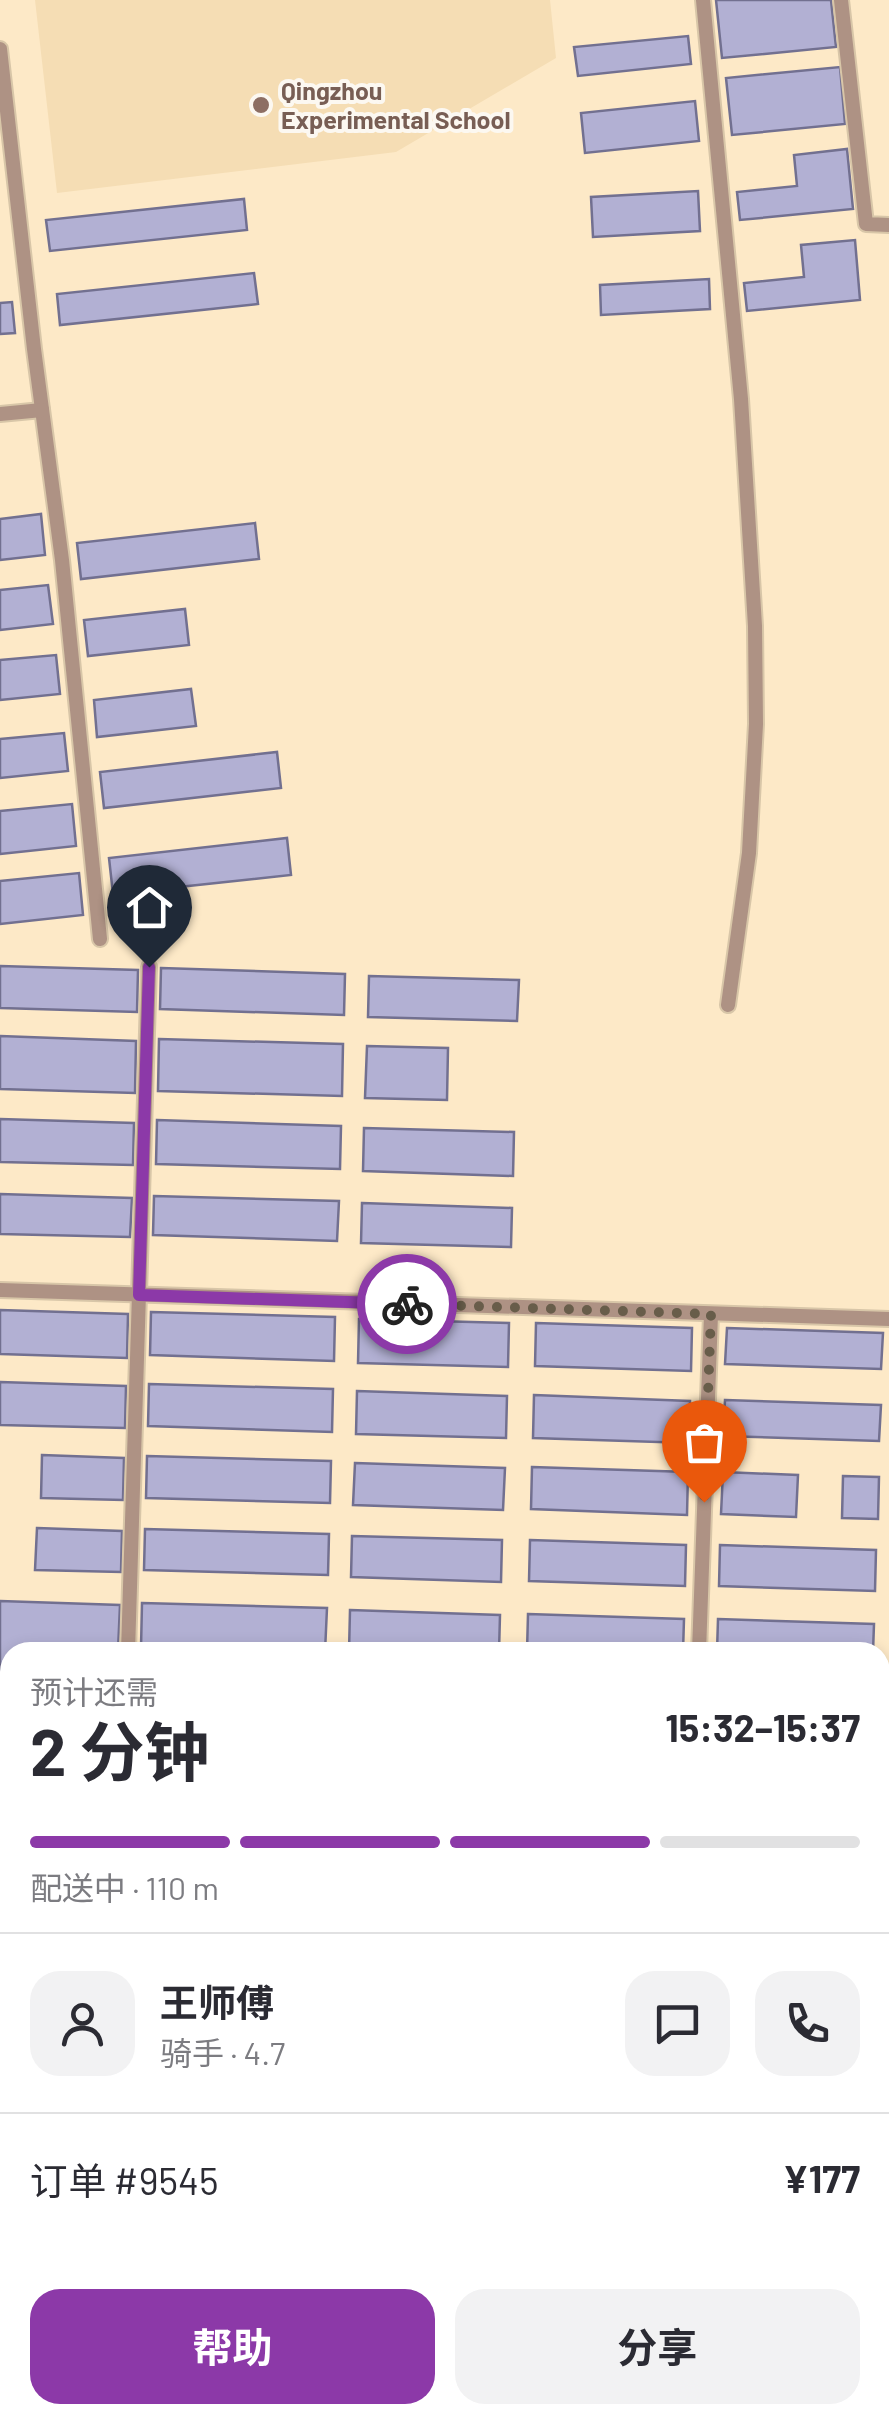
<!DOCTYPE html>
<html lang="zh">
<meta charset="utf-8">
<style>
:root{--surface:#fff;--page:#f2f2f3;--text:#2b2b33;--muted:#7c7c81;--line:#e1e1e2;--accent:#8c39a8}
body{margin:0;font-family:Barlow,"Noto Sans SC",sans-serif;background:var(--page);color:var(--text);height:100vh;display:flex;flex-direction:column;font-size:38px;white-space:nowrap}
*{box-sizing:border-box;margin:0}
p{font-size:32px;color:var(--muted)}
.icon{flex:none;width:55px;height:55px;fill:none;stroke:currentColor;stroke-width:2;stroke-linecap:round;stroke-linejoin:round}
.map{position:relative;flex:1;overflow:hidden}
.sheet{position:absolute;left:0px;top:1642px;width:890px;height:782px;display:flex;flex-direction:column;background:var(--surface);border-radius:30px 30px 0 0;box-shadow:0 5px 15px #0003}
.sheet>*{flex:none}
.pin{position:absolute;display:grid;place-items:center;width:85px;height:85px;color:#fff;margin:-102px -42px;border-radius:50% 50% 50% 0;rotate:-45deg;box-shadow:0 0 10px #0007}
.pin .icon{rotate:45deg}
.courier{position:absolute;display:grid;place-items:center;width:100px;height:100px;margin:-50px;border:8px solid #8c39a8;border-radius:50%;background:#fff;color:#222;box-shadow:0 2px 12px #0007}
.summary em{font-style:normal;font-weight:700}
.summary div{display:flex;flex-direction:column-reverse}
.summary{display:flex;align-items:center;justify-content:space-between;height:170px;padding:0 30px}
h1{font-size:65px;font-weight:700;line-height:75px}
.bar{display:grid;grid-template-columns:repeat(4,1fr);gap:15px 10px;align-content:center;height:120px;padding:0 30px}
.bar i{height:12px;border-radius:8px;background:var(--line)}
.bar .active{background:var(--accent)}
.bar p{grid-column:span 4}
.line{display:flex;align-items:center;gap:25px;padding:0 30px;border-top:2px solid var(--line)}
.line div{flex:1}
.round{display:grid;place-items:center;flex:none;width:105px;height:105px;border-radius:30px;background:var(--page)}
.primary-button{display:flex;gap:20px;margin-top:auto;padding:20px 30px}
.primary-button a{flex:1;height:115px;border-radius:30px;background:var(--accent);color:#fff;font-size:40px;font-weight:700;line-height:115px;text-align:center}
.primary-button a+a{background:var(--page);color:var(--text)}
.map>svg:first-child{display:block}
</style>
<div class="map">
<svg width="889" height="2423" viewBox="0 0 889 2423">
<rect width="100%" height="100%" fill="#fde9c7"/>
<path fill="#f5ddb4" d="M 35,0 L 550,0 L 556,58 L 396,152 L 57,193 Z"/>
<g fill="#b2b0d3" stroke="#727090" stroke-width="2.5">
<path d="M 716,0 L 831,0 L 836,47 L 722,58 Z"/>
<path d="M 688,36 L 691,64 L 578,76 L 574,47 Z"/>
<path d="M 840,67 L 845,124 L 732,135 L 726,78 Z"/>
<path d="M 695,101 L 699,141 L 585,153 L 581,113 Z"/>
<path d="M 847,149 L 853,209 L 740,220 L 737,192 L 797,186 L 794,155 Z"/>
<path d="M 698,191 L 700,231 L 593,237 L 591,197 Z"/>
<path d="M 244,199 L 247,230 L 50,251 L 46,220 Z"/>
<path d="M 855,240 L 860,300 L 747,311 L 744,283 L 804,277 L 801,245 Z"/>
<path d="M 254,273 L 258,304 L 60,325 L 57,294 Z"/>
<path d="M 709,279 L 710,309 L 601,315 L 600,285 Z"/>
<path d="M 12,302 L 15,333 L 0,334 L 0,303 Z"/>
<path d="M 41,514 L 45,555 L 0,560 L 0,519 Z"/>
<path d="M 255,523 L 259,559 L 81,579 L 77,543 Z"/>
<path d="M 48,585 L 53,624 L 0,630 L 0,590 Z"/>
<path d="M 185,609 L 189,645 L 88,656 L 84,620 Z"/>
<path d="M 56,655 L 60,694 L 0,700 L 0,660 Z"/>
<path d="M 191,689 L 196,726 L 97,737 L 94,700 Z"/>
<path d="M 64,733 L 68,771 L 0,778 L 0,739 Z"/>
<path d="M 277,752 L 281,788 L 104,808 L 100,772 Z"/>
<path d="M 72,804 L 76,846 L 0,854 L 0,811 Z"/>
<path d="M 287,838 L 291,875 L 113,894 L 109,858 Z"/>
<path d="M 79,873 L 83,915 L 0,924 L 0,881 Z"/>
<path d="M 0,966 L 138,970 L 137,1012 L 0,1008 Z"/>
<path d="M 161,968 L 345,974 L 344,1015 L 160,1009 Z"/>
<path d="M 369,976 L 519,980 L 517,1021 L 368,1017 Z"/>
<path d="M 0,1036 L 136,1041 L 135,1093 L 0,1089 Z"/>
<path d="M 159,1039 L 343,1044 L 342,1096 L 158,1091 Z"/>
<path d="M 367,1046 L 448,1048 L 447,1100 L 365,1098 Z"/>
<path d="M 0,1119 L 134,1123 L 133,1165 L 0,1162 Z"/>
<path d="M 157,1120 L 341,1126 L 340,1169 L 156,1164 Z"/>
<path d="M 364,1128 L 514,1132 L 513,1176 L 363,1171 Z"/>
<path d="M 0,1194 L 132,1198 L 130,1237 L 0,1234 Z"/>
<path d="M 154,1196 L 339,1201 L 337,1241 L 153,1235 Z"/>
<path d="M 362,1203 L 512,1208 L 511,1247 L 361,1243 Z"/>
<path d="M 0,1310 L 128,1314 L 127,1358 L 0,1354 Z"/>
<path d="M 151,1312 L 335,1317 L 334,1361 L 150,1355 Z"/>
<path d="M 359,1319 L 509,1323 L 508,1367 L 358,1363 Z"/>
<path d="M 536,1323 L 692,1328 L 691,1371 L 535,1366 Z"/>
<path d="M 727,1328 L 883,1333 L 881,1369 L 725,1364 Z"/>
<path d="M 0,1382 L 126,1386 L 125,1428 L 0,1425 Z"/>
<path d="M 149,1384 L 333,1389 L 332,1432 L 148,1426 Z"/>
<path d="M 357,1391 L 507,1396 L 506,1438 L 356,1434 Z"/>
<path d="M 534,1395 L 690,1401 L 689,1443 L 533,1438 Z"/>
<path d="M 725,1400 L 881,1405 L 879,1441 L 723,1436 Z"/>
<path d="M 42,1455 L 124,1458 L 123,1500 L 41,1498 Z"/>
<path d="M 147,1456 L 331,1461 L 330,1503 L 146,1498 Z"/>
<path d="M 355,1463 L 505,1468 L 503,1510 L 353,1505 Z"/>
<path d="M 532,1467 L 688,1472 L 687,1515 L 531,1509 Z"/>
<path d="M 723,1472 L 798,1475 L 796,1517 L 721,1514 Z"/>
<path d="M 843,1476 L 879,1477 L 878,1519 L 842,1518 Z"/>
<path d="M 37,1528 L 122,1531 L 121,1572 L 35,1570 Z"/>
<path d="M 145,1529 L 329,1534 L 328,1575 L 144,1570 Z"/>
<path d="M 352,1536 L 502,1540 L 501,1582 L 351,1577 Z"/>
<path d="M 530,1540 L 686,1545 L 685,1586 L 529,1581 Z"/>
<path d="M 720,1545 L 876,1550 L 875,1591 L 719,1586 Z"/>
<path d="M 0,1601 L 120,1605 L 118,1650 L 32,1648 L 32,1652 L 10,1652 L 10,1672 L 0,1672 Z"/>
<path d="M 142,1603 L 327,1608 L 325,1652 L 141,1648 Z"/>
<path d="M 350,1610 L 500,1615 L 499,1652 L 349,1652 Z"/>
<path d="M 528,1614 L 684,1619 L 683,1652 L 527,1652 Z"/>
<path d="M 718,1619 L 874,1624 L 873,1652 L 717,1652 Z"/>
<path d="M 0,1698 L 10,1698 L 10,1745 L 0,1744 Z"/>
<rect x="0" y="1775" width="10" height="42"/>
<path d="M 0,1849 L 10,1849 L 10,1891 L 0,1890 Z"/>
<rect x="0" y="1922" width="10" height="40"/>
<rect x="0" y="1995" width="10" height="42"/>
<path d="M 697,2419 L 831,2423 L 697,2423 Z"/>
</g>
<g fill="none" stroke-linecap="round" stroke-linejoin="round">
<g stroke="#d8c6a8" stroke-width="18">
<g id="lane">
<path d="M 703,0 L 741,399 L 755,626 L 756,724 L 749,853 L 728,1005"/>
<path d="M 841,0 L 866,224 L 889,225"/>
<path d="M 0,49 L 34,349 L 62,560 L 100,939"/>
<path d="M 0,414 L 42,410"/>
<path d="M 0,1290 L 889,1319"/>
<path d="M 128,1652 L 149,967"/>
<path d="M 699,1652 L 711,1314"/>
<path d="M 880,2250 L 889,2250"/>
<path d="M 105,2423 L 105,2415"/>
<path d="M 674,2423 L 675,2415"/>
</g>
</g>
<g stroke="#d8c6a8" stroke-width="29">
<g id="street">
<path d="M 880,2022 L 889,1740"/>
<path d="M 867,2423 L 867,2415"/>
</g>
</g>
<use href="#lane" stroke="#ae9284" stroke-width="14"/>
<use href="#street" stroke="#ae9284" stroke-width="25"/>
</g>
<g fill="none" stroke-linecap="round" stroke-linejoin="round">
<path stroke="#685d4a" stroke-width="10" stroke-dasharray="0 18" d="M 407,1304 L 711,1314 L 704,1502"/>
<path stroke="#8c39a8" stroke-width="12" d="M 149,967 L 139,1295 L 407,1304"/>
</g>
<circle fill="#8d6e63" stroke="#fcf8f1" stroke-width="4" cx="261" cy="105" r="10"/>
<g text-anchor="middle" stroke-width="8" stroke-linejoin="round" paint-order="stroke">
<g font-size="25" font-weight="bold" fill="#785e54" stroke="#fcf8f1" text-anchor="start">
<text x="281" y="100">Qingzhou<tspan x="281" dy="29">Experimental School</tspan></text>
</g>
</g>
</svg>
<div class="pin" style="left:704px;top:1502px;background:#ea580c"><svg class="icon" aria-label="bag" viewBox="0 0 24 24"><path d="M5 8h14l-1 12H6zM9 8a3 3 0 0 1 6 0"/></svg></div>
<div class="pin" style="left:149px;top:967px;background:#1f2937"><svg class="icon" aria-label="home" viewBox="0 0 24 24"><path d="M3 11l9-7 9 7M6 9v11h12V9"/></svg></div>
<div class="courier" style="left:407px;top:1304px"><svg class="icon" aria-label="bike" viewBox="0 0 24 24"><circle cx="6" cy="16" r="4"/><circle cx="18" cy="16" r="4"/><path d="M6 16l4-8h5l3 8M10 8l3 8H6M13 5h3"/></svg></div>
<section class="sheet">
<div class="summary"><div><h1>2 分钟</h1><p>预计还需</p></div><em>15:32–15:37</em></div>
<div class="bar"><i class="active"></i><i class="active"></i><i class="active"></i><i></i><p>配送中 · 110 m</p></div>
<div class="line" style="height:180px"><a class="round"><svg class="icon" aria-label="person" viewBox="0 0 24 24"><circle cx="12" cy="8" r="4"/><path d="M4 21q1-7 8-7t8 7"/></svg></a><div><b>王师傅</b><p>骑手 · 4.7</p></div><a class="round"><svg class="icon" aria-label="chat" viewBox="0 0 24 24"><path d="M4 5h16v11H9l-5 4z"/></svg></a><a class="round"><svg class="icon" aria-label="phone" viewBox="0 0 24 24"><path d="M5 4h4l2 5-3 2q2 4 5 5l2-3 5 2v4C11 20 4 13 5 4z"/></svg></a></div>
<div class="line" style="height:130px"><div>订单 #9545</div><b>¥177</b></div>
<div class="primary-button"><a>帮助</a><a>分享</a></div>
</section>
</div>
